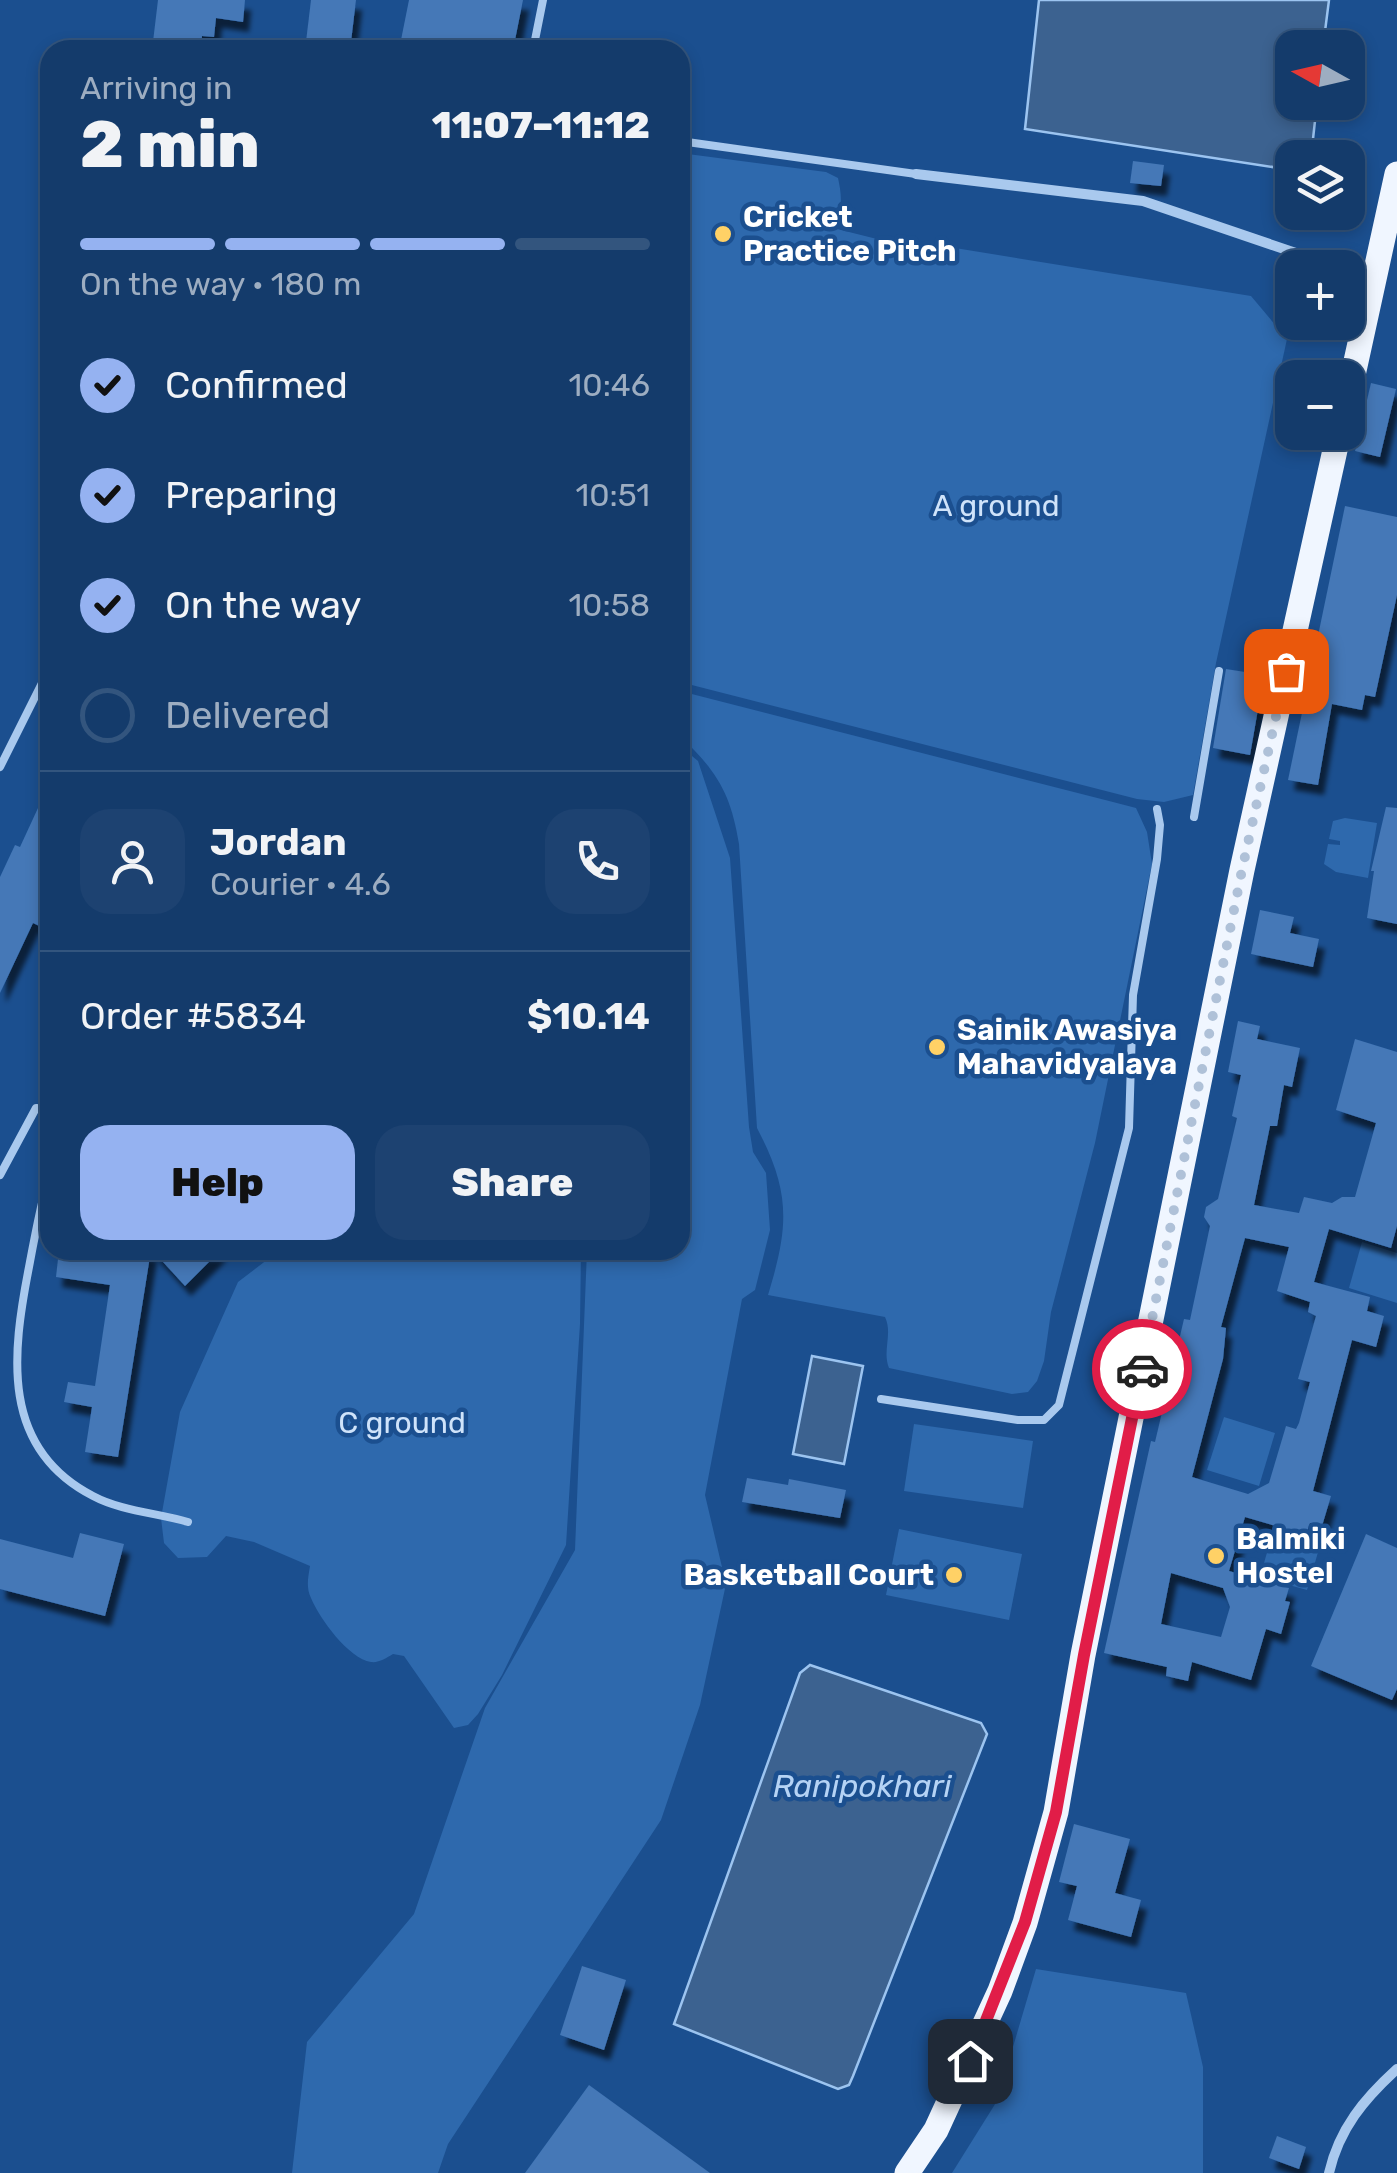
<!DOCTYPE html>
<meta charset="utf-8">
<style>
:root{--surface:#143b6b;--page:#1d4271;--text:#f1f3f6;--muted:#9dadc1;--line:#33557e;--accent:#95b2f1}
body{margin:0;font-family:Rubik,sans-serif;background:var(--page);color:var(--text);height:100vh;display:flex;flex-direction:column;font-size:38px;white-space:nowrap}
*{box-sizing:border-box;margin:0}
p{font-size:32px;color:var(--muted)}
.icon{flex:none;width:55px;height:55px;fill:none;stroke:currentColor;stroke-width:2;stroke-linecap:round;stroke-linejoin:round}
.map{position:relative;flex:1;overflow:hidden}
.sheet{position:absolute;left:40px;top:40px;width:650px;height:1220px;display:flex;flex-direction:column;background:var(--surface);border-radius:30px;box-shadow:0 5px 15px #0003,0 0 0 2px var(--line)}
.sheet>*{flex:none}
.needle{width:65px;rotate:278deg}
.controls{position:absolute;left:1275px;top:30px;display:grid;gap:20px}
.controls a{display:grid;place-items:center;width:90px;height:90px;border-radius:20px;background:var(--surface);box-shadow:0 5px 15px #0003,0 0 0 2px var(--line);font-size:50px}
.pin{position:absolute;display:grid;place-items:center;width:85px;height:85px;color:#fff;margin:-42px;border-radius:20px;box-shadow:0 5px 15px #0006}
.courier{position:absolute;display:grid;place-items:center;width:100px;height:100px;margin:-50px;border:8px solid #e11d48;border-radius:50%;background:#fff;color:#222;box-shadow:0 2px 12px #0007}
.summary em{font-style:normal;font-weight:800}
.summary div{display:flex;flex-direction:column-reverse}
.summary{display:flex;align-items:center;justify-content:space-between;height:170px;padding:0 40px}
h1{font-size:65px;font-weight:800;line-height:75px}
.bar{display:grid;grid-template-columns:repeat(4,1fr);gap:15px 10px;align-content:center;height:120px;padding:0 40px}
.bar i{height:12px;border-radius:8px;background:var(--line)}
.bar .current{background:var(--accent)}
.bar p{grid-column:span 4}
.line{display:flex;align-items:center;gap:25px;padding:0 40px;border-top:2px solid var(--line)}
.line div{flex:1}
.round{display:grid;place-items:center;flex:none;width:105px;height:105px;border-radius:30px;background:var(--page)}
ol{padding:0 40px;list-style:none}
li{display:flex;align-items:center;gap:30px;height:110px}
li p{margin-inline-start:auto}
li .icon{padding:10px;border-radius:50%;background:var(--accent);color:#111;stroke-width:4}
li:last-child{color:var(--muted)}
li i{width:55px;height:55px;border:5px solid var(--line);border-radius:50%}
.cta{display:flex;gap:20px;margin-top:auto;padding:20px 40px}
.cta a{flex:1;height:115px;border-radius:30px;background:var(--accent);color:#111;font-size:40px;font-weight:800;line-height:115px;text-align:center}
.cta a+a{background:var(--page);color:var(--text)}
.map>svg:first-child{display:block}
</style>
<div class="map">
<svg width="1397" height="2173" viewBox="0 0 1397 2173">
<defs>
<filter id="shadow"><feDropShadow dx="6" dy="10" stdDeviation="2.5" flood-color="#0009"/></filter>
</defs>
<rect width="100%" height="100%" fill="#1b4f8f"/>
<g fill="#2e69ad">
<path d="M 680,153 L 826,172 L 838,178 C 842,196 844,215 829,227 L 885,241 L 955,248 L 1251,296 L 1287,339 L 1216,663 L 1193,795 L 1164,802 L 1137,799 L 680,682 Z"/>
<path d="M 680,691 L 1113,802 L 1136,808 L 1147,832 L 1152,864 L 1095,1143 L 1051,1312 L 1044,1361 L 1037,1381 L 1028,1392 L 1012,1394 L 889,1368 C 882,1351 893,1334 885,1317 L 768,1295 C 789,1226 791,1193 757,1128 L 739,844 C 731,794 717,771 680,736 Z"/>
<path d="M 680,746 L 698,761 L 730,858 L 749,1127 L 753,1152 L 766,1173 L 770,1230 L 755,1290 L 742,1299 L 705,1495 L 726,1584 L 700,1705 L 661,1820 L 448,2144 L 438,2173 L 292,2173 L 307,2042 L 414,1914 L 485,1708 L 575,1550 L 587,1250 L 680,1250 Z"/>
<path d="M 1345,818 L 1377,823 L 1368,878 L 1336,872 L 1324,864 L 1328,844 L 1340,845 L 1340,841 L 1329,839 L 1333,821 Z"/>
<path d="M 1362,1242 L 1397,1253 L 1397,1303 L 1349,1288 Z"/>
<path d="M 280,1250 L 581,1250 L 580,1324 L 566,1545 L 502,1675 L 478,1714 L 468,1725 L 454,1728 L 404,1656 L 393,1654 C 386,1658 379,1663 371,1662 C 349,1659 319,1618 311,1598 C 306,1588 308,1578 310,1566 L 254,1542 L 226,1536 L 207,1557 L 178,1558 L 164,1543 L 161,1518 L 180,1412 L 238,1282 Z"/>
<path d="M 1224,1417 L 1275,1433 L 1259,1486 L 1207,1470 Z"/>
<path d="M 914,1424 L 1033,1441 L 1023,1508 L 904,1491 Z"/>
<path d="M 1274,1528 L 1321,1542 L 1307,1590 L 1260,1577 Z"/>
<path d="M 899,1529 L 1022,1554 L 1009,1620 L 886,1595 Z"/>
<path d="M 1036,1969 L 1186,1993 L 1203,2067 L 1203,2173 L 952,2173 L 997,2101 Z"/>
</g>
<g fill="#3c6290" stroke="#9cc4f0" stroke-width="2.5">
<path d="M 1039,0 L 1329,0 L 1323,47 L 1292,48 L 1292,102 L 1317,103 L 1311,157 L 1292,158 L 1292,170 L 1025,129 Z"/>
<path d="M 812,1356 L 863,1366 L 844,1464 L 793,1454 Z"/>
<path d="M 810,1665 L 981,1723 L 987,1734 L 853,2076 L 849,2085 L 838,2089 L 674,2024 L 800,1673 Z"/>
</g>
<g fill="#4478b7" fill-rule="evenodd" filter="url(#shadow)">
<path d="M 158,0 L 245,0 L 243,22 L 216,18 L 214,37 L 202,36 L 201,50 L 152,50 Z"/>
<path d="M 311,0 L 356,0 L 350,50 L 305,50 Z"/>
<path d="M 409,0 L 523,0 L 513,50 L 399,50 Z"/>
<path d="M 1133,161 L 1164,165 L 1161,186 L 1130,183 Z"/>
<path d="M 1371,383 L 1396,389 L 1380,457 L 1355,451 Z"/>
<path d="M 1345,506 L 1397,517 L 1397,595 L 1375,697 L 1365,695 L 1362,710 L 1332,704 L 1318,785 L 1288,780 Z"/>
<path d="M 1226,669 L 1264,675 L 1250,755 L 1213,748 Z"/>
<path d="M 50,782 L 50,931 L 33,923 L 0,993 L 0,877 L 15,845 L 20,847 Z"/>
<path d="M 1386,807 L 1397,808 L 1397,924 L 1367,918 L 1374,871 L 1371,871 Z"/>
<path d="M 1260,910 L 1294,917 L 1290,933 L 1319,939 L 1313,967 L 1251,954 Z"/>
<path d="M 1238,1021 L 1260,1026 L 1257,1039 L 1300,1048 L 1292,1087 L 1284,1085 L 1277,1126 L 1270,1126 L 1254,1205 L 1299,1213 L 1304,1197 L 1332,1203 L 1342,1197 L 1355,1197 L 1376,1123 L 1336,1110 L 1355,1039 L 1397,1052 L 1397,1226 L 1391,1248 L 1329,1229 L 1314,1282 L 1370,1297 L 1367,1311 L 1384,1316 L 1376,1347 L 1352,1340 L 1313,1491 L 1331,1496 L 1322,1526 L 1310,1523 L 1306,1535 L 1245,1517 L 1229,1571 L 1289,1588 L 1285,1601 L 1290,1602 L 1281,1634 L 1266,1629 L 1251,1680 L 1192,1662 L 1188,1681 L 1166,1676 L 1167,1667 L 1104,1653 L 1151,1441 L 1155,1442 L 1184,1319 L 1190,1320 L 1210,1226 L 1204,1217 L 1206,1207 L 1218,1199 L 1237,1118 L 1232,1116 L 1241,1075 L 1228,1072 ZM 1245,1238 L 1289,1247 L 1277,1291 L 1310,1302 L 1308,1312 L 1316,1316 L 1298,1379 L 1310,1382 L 1299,1423 L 1296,1429 L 1286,1426 L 1269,1483 L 1248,1494 L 1192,1477 L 1223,1359 L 1226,1328 L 1221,1327 ZM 1171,1573 L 1223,1588 L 1230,1607 L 1221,1637 L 1161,1624 Z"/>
<path d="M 59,1250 L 151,1250 L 118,1457 L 85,1452 L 92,1407 L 64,1402 L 68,1382 L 95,1386 L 110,1285 L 56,1277 Z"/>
<path d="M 152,1250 L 221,1250 L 185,1286 Z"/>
<path d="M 747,1478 L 788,1485 L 789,1479 L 846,1490 L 840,1518 L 742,1502 Z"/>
<path d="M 80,1533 L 124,1544 L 105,1616 L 0,1589 L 0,1539 L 73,1558 Z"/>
<path d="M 1366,1534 L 1397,1548 L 1397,1689 L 1392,1700 L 1311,1666 Z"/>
<path d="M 1074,1824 L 1130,1839 L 1115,1893 L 1141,1900 L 1131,1937 L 1068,1920 L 1077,1886 L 1059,1882 Z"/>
<path d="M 582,1966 L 626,1980 L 604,2050 L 560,2035 Z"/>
<path d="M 589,2085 L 710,2173 L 525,2173 Z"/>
<path d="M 1277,2136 L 1306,2147 L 1299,2169 L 1269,2158 Z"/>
</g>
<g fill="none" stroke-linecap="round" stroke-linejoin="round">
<g stroke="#a9c9ee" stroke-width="8">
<path d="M 533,50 L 543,0"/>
<path d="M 680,141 L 916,174"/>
<path d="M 50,571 L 45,598 L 50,614"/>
<path d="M 0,767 L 50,667"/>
<path d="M 1194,817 L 1219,671"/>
<path d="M 50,1171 C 41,1202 35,1235 29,1267 C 12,1354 0,1448 93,1496 C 121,1511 157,1513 188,1522"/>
<path d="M 0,1175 L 36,1108 L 50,1109"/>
<path d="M 881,1399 L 1018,1420 L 1044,1420 L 1059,1405 L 1129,1128 L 1133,995 L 1157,859 L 1160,825 L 1157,809"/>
</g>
<g stroke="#a9c9ee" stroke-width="10">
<path d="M 916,174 L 1143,201 L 1340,268"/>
<path d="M 1348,270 L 1372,278"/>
<path d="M 1329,2173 C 1339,2129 1364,2099 1397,2069"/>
</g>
<g stroke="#f0f6ff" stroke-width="25">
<path d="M 1348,398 L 1397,174"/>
<path d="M 907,2173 L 936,2130 L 1000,1991 L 1025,1923 L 1056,1812 L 1083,1655 L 1242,870 L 1339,432"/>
</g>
</g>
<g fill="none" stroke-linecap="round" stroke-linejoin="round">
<path stroke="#afc1d8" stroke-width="10" stroke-dasharray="0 18" d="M 1142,1369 L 1242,870 L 1286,671"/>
<path stroke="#e11d48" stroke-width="12" d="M 970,2061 L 1025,1922 L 1056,1812 L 1084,1655 L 1142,1369"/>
</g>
<g fill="#ffd166" stroke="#1b4f8f" stroke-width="4">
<circle cx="723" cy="234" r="10"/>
<circle cx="937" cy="1047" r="10"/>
<circle cx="1216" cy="1556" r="10"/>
<circle cx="954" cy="1575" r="10"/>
</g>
<g text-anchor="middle" stroke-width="9" stroke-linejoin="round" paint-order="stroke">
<g font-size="30" font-weight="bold" fill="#fff" stroke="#1b4f8f" text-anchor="start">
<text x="743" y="227">Cricket<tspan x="743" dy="34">Practice Pitch</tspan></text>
<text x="957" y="1040">Sainik Awasiya<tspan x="957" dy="34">Mahavidyalaya</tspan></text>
<text x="1236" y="1549">Balmiki<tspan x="1236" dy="34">Hostel</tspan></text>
<text x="934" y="1585" text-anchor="end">Basketball Court</text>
</g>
<g font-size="30" fill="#cfe3fa" stroke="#1b4f8f">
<text x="996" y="516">A ground</text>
<text x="402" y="1433">C ground</text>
</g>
<g font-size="32" font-style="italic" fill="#b5d3f5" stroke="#1b4f8f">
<text x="862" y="1797">Ranipokhari</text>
</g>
</g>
</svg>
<div class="controls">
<a><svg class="needle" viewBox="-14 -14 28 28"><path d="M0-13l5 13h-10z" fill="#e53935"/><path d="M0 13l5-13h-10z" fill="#9dadc1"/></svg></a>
<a><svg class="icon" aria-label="layers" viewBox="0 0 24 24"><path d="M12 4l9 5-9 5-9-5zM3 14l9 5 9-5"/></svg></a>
<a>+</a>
<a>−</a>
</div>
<div class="pin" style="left:1286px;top:671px;background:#ea580c"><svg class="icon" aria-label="bag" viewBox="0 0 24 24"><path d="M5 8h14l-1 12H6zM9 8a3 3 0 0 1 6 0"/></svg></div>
<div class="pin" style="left:970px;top:2061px;background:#1f2937"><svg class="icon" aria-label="home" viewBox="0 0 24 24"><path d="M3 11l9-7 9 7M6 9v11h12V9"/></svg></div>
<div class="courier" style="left:1142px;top:1369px"><svg class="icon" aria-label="car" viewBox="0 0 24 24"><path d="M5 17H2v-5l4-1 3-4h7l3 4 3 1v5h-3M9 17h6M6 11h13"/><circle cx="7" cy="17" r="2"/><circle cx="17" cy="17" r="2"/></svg></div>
<section class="sheet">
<div class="summary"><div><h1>2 min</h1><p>Arriving in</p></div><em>11:07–11:12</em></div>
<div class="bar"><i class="current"></i><i class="current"></i><i class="current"></i><i></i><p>On the way · 180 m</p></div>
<ol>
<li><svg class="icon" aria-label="check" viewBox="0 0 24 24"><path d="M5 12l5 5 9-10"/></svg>Confirmed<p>10:46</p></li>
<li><svg class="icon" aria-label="check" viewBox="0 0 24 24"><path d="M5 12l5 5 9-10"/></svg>Preparing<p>10:51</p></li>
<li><svg class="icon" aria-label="check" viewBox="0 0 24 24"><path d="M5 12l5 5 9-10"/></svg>On the way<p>10:58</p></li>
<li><i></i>Delivered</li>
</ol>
<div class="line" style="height:180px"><a class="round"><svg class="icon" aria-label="person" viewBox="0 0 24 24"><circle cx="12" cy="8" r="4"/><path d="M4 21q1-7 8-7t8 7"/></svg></a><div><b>Jordan</b><p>Courier · 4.6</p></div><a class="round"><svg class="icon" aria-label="phone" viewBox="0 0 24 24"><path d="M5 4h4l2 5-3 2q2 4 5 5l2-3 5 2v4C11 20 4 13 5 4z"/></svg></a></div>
<div class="line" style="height:130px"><div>Order #5834</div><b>$10.14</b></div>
<div class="cta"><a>Help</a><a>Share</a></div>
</section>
</div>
